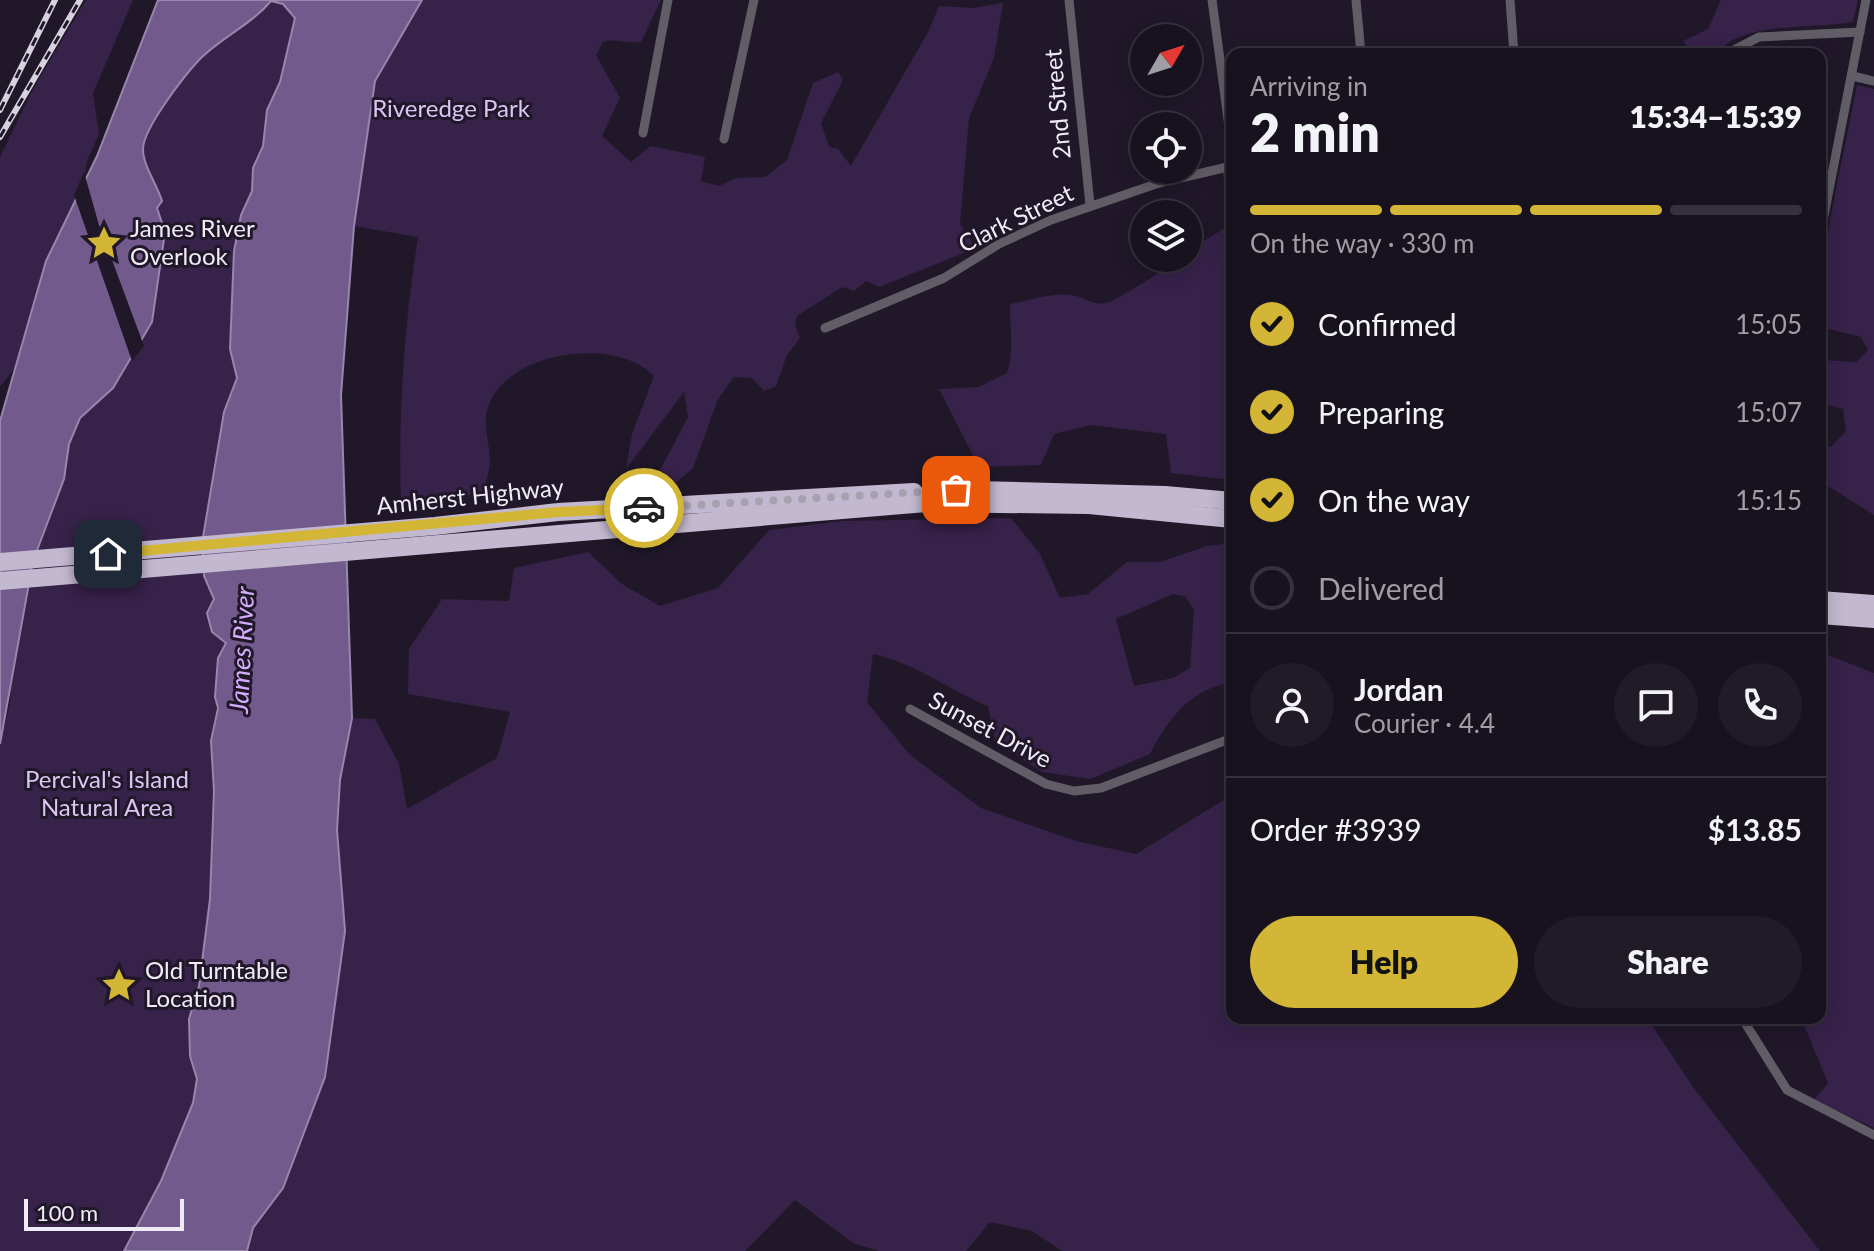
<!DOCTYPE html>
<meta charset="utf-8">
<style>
:root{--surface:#18121f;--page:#211b28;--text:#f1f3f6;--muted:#9f9ea4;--line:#36323d;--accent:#d3b635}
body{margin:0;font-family:Lato,sans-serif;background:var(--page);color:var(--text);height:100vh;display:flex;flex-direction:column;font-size:30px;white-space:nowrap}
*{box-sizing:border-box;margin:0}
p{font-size:26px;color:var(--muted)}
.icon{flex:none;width:44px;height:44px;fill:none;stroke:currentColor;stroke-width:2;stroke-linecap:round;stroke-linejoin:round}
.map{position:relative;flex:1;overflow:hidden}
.side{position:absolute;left:1226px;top:48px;width:600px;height:976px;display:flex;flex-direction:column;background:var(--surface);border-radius:16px;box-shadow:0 4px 20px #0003,0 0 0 2px var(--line)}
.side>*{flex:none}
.needle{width:52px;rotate:51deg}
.controls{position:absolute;left:1130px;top:24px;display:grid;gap:16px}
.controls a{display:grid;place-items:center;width:72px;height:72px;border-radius:50%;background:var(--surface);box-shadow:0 4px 20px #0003,0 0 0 2px var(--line);font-size:40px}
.scale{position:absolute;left:24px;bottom:20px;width:160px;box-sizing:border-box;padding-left:8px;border:4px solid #f0ebf7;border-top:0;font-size:22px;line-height:28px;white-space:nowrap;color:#f0ebf7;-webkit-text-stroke:6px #201829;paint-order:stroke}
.pin{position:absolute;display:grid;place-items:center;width:68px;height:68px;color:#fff;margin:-34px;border-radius:16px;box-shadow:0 4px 12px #0006}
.courier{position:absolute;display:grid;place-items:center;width:80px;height:80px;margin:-40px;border:6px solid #d3b635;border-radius:50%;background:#fff;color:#222;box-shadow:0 2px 10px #0007}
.overview em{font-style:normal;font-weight:800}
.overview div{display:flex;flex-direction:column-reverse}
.overview{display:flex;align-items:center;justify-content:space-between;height:136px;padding:0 24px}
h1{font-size:52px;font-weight:800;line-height:60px}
.bar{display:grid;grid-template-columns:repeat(4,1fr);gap:12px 8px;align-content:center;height:96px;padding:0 24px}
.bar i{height:10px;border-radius:6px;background:var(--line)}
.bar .selected{background:var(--accent)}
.bar p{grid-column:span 4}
.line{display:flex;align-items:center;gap:20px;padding:0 24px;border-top:2px solid var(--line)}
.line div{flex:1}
.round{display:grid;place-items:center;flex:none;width:84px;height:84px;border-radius:42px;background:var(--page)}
ol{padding:0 24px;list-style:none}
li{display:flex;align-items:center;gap:24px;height:88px}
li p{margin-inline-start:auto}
li .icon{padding:8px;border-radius:50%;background:var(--accent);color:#111;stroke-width:4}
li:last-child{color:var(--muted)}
li i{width:44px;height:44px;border:4px solid var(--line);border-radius:50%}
.cta{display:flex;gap:16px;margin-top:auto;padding:16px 24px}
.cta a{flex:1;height:92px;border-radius:48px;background:var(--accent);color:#111;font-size:32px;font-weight:800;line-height:92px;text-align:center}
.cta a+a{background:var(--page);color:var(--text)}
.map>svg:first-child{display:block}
</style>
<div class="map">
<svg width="1874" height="1251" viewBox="0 0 1874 1251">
<rect width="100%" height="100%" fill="#201829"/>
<g fill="#37224a" fill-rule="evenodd">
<path d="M 86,0 L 133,0 L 93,93 L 99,134 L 87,161 L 72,248 L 39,336 L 0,387 L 0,157 L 33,89 Z"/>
<path d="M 422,0 L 661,0 L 641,42 C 627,44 617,38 603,42 L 596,55 L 620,98 L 602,136 L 631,162 L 650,146 L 705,157 L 701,181 L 719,186 L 736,178 L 765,177 L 787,160 L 813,83 L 838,72 L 843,80 L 821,123 L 829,147 L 838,149 L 851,166 L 928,32 L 939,6 L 973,8 L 1003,3 L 994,58 L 969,118 L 960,224 L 976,248 L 879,287 L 866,281 L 854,291 L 842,287 L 797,316 L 795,325 L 800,338 L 787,355 L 776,386 L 764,391 L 752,378 L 734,377 L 718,399 L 693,468 L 664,493 L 655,480 L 688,417 L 684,392 L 626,469 L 632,434 L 654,376 C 615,335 502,351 487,411 C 483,426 490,445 490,460 C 490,470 486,481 484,491 L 436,504 L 401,504 C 398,413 404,326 418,237 L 354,226 L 375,81 Z"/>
<path d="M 1721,0 L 1858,0 L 1853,22 C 1808,30 1746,20 1715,54 L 1694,54 L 1683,41 L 1708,29 Z"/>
<path d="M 271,1 L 283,4 L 295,18 L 280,82 L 267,110 L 263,146 L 253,168 L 252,191 L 241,215 L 234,251 L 230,349 L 237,378 L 224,412 L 202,543 L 204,576 L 214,599 L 207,614 L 217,636 L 226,644 L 211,741 L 214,791 L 210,899 L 199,986 L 189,1019 L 190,1056 L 197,1079 L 193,1103 L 161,1181 L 124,1251 L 0,1251 L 0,744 L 10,703 L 11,671 L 33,561 L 64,479 L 69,444 L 80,418 L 113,388 L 126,363 L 165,232 L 157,208 L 162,200 C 157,184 143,166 143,149 C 143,129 184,75 199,60 C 220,38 251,25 271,1 Z"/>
<path d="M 1857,85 L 1874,89 L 1874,515 L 1820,481 L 1820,445 L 1831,447 L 1846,431 L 1843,409 L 1820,403 L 1820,360 L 1856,362 L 1868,350 L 1861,337 L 1820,327 C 1820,246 1842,165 1857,85 Z"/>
<path d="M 1232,224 L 1232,480 L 1171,473 L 1166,434 L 1091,425 L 1054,434 L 1041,465 L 979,467 L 939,389 L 978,387 L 1007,373 C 1014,351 1010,328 1010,304 C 1028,301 1053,292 1071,295 C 1085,297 1092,306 1107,303 C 1115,301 1175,264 1179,258 L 1188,258 L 1188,250 Z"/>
<path d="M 1011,518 L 1040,554 L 1060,598 L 1088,594 L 1127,562 L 1160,562 L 1207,546 L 1232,543 L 1232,683 C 1192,687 1167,720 1150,754 L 1090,779 L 1042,772 L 996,742 L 988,706 C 949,690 915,663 873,654 L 867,702 L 909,754 L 981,808 L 1076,841 L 1136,854 L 1232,795 L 1232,1018 L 1647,1018 L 1693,1087 L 1820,1251 L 1062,1251 L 1032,1231 L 990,1222 L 966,1251 L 878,1251 L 853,1243 L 795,1200 L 745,1251 L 247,1251 L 253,1228 L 283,1188 L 325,1077 L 345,931 L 337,830 L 340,780 L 352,718 L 375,719 L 399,764 L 407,809 L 497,758 L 510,712 L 408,694 L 409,649 L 442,599 L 509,601 L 514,568 L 588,552 L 622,584 L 660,606 L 718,588 L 769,530 L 842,521 ZM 1173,594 L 1185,596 L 1194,609 L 1190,668 L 1173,678 L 1134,686 L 1116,619 Z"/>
<path d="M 1820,652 L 1874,673 L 1874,1128 L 1814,1100 L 1828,1083 L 1801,1018 L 1820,1018 Z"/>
</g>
<path fill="#725a8d" stroke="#9886ad" stroke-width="2" d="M 158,0 L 422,0 L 375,81 L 354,226 L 341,395 L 352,718 L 340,780 L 337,830 L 345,931 L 325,1077 L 283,1188 L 253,1228 L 247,1251 L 124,1251 L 161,1181 L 193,1103 L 197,1079 L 190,1056 L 189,1019 L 199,986 L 210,899 L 214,791 L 211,741 L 218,708 L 215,697 L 218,658 L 226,643 L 212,632 L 207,613 L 214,599 L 204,576 L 202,543 L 224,412 L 237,378 L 230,349 L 234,251 L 241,215 L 252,191 L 253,168 L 263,146 L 267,110 L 280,82 L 295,18 L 283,4 L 271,1 C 251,25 220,38 199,60 C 184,76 143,129 143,149 C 143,166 157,184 162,201 L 157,208 L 165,232 L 152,322 L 113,388 L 80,418 L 69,444 L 64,479 L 33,561 L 0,744 L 0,421 L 46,261 L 97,156 Z"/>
<path fill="#201829" d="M 84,172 L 99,225 L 144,346 L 132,361 L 74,195 Z"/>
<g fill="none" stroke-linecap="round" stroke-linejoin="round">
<g stroke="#615d66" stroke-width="9">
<path d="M 1069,0 L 1090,205"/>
<path d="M 1212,0 L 1232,149"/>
<path d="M 1356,0 L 1361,54"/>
<path d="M 1510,0 L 1514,54"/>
<path d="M 1726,54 L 1759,37 L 1860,32"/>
<path d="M 1852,76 L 1874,81"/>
<path d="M 643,133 L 668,0"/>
<path d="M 724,139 L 754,0"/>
<path d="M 1231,163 L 1228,173 L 1232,220"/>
<path d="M 1820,236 L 1866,0"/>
<path d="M 825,328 L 944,278 L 999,244 L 1051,220 L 1159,183 L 1232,166"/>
<path d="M 910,709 L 1046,784 L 1074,791 L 1101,788 L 1232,738"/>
<path d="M 1742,1018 L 1787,1090 L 1874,1135"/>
</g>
<g stroke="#c2b8cf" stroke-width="18">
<path d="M 976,490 L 1165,495 L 1232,501"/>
<path d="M 0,562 L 435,526 L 558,512 L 914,492"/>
<path d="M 0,581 L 926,503 L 1089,505 L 1232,519"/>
<path d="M 1820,600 L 1874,604"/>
<path d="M 1820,615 L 1874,619"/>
</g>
<g stroke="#d7d1de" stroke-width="6">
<g id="rail">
<path d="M 0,110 L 55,0"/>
<path d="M 0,137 L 80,0"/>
</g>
</g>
<use href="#rail" stroke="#201829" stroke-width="3" stroke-dasharray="9" stroke-linecap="butt"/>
</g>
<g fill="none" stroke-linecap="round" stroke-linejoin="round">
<path stroke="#a7a1af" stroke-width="8" stroke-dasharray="0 14.4" d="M 644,508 L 956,490"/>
<path stroke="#d3b635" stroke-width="10" d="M 108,554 L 558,512 L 644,508"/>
</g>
<defs>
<g id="sight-bare" transform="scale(2.76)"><path d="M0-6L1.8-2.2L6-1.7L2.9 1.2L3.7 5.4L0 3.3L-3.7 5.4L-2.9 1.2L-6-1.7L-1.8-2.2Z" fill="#d3b635" stroke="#201829" stroke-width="2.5" paint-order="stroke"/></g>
</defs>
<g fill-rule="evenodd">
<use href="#sight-bare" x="104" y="243"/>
<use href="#sight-bare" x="119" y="985"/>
</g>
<g text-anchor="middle" stroke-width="6" stroke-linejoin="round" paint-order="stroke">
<g font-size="24" fill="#f0ebf7" stroke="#201829">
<text transform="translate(1058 104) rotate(-95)" y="8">2nd Street</text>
<text transform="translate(1016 219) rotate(-26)" y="8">Clark Street</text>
<text transform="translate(470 497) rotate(-6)" y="8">Amherst Highway</text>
<text transform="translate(990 730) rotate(28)" y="8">Sunset Drive</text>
</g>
<g font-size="24" fill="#dac5f4" stroke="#201829">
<text x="451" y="117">Riveredge Park</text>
<text x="107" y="788">Percival's Island<tspan x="107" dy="28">Natural Area</tspan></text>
</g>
<g font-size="24" fill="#f0ebf7" stroke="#201829" text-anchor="start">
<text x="130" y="237">James River<tspan x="130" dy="28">Overlook</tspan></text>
<text x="145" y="979">Old Turntable<tspan x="145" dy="28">Location</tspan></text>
</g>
<g font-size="26" font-style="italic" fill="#d3adfb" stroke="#201829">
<text transform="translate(242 650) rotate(-87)" y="9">James River</text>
</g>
</g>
</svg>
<div class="controls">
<a><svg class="needle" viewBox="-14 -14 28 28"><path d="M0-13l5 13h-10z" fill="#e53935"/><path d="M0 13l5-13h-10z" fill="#9f9ea4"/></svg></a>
<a><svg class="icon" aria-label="locate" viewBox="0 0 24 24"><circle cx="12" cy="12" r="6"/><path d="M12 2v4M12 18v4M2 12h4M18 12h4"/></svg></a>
<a><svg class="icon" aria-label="layers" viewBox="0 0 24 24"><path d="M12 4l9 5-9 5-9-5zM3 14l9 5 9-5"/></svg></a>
</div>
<div class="scale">100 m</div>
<div class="pin" style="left:956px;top:490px;background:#ea580c"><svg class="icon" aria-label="bag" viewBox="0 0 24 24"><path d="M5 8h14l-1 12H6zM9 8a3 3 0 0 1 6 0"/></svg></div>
<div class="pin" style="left:108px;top:554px;background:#1f2937"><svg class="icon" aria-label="home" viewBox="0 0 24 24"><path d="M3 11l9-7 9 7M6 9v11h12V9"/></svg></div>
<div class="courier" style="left:644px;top:508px"><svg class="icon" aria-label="car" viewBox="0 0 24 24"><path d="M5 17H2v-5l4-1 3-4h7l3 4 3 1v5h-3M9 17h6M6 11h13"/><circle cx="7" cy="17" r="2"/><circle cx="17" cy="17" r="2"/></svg></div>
<section class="side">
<div class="overview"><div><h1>2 min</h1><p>Arriving in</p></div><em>15:34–15:39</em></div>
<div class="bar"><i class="selected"></i><i class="selected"></i><i class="selected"></i><i></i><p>On the way · 330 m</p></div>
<ol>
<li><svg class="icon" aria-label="check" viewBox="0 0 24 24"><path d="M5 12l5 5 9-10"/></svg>Confirmed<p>15:05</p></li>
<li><svg class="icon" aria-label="check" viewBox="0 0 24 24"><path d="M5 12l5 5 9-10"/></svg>Preparing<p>15:07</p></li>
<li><svg class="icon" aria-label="check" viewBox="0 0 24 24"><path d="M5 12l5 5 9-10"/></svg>On the way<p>15:15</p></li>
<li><i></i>Delivered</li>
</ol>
<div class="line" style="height:144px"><a class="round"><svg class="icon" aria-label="person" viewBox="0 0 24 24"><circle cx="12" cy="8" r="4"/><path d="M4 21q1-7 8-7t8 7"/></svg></a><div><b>Jordan</b><p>Courier · 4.4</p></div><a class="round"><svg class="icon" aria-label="chat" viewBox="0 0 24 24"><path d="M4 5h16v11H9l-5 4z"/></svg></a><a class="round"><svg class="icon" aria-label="phone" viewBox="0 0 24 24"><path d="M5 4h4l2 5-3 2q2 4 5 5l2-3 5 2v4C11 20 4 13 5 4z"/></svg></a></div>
<div class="line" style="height:104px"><div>Order #3939</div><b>$13.85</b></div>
<div class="cta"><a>Help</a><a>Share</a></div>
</section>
</div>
